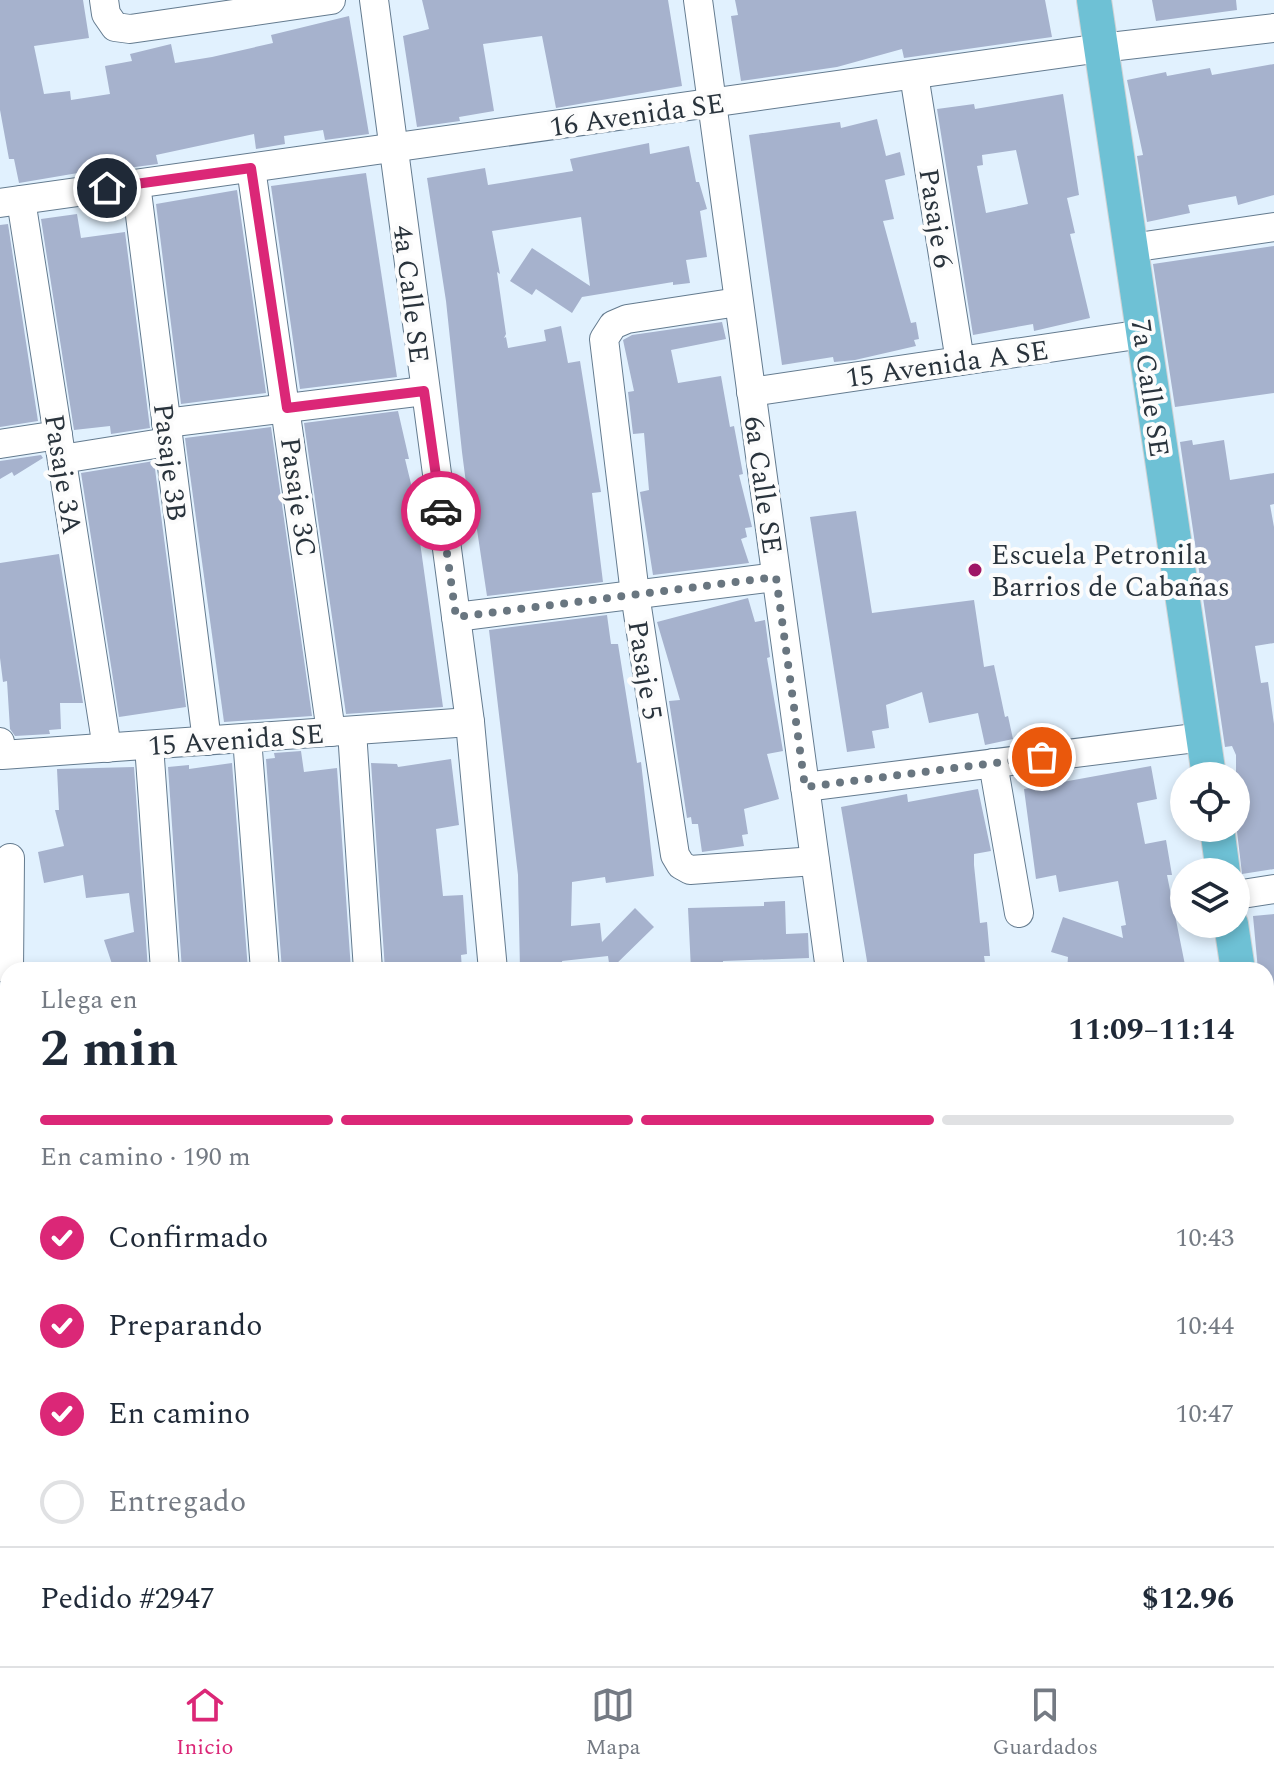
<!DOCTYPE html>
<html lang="es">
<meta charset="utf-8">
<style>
:root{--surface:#fff;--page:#f2f2f3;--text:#1f2937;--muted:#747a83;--line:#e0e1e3;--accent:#db2777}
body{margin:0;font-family:Spectral,serif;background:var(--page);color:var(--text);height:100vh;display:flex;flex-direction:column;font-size:30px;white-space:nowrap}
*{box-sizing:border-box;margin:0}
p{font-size:26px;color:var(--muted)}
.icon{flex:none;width:44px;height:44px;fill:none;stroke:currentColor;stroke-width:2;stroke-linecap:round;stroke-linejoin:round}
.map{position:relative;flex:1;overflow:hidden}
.side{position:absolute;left:0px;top:962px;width:1274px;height:704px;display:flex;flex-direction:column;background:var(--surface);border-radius:24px 24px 0 0;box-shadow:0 4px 12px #0003}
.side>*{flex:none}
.fabs{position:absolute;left:1170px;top:762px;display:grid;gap:16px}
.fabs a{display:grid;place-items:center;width:80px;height:80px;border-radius:50%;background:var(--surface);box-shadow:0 4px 12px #0003;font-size:40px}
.pin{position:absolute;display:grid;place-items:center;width:68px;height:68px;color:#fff;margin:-34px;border:4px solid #fff;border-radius:50%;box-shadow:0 2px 8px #0007}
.courier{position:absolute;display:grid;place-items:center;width:80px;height:80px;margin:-40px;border:6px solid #db2777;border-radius:50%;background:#fff;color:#222;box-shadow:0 2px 10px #0007}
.head em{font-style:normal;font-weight:700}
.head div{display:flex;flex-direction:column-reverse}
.head{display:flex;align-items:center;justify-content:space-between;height:136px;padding:0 40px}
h1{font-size:52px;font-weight:700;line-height:60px}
.bar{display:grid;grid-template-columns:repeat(4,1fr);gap:12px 8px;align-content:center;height:96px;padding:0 40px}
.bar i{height:10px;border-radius:6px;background:var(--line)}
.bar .current{background:var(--accent)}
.bar p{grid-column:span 4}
.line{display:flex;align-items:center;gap:20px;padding:0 40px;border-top:2px solid var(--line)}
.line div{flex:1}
ol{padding:0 40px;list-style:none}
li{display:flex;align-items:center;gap:24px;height:88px}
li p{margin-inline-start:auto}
li .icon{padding:8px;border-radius:50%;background:var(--accent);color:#fff;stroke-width:4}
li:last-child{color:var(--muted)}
li i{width:44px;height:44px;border:4px solid var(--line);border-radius:50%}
.tabs{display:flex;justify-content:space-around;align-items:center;height:112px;border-top:2px solid var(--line);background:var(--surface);font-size:22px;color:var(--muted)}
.tabs a{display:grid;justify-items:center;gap:4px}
.tabs .current{color:var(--accent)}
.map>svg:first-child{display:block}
</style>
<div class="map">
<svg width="1274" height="1666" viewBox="0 0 1274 1666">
<rect width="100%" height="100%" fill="#e1f1fe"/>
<g fill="#a6b2cd" fill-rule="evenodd">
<path d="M 0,0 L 83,0 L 89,38 L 34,46 L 44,94 L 70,91 L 71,100 L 110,94 L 105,66 L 132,61 L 130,54 L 171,44 L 175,63 L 212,57 L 273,43 L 271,35 L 349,16 L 369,134 L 325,140 L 323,130 L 284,136 L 285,144 L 256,149 L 254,134 L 156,155 L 158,164 L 120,169 L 119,166 L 19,183 L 14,159 L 9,159 L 0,110 Z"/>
<path d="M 422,0 L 668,0 L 682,86 L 556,108 L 542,36 L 483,44 L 494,111 L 459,117 L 460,121 L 417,127 L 403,36 L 429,29 Z"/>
<path d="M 735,0 L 1045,0 L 1052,37 L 904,58 L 902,49 L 837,67 L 741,81 L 731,16 L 738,15 Z"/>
<path d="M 1152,0 L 1236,0 L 1237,10 L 1156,21 Z"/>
<path d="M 1274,64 L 1274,195 L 1238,205 L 1236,196 L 1188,205 L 1190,213 L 1147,222 L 1137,156 L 1143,155 L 1127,80 L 1166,72 L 1167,76 L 1210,68 L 1212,75 Z"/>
<path d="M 1063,94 L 1079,195 L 1067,198 L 1075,233 L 1070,234 L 1090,318 L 1034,331 L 1033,324 L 973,335 L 937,109 L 974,104 L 975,109 ZM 1016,150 L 1028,204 L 986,213 L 977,166 L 983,165 L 982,155 Z"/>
<path d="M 877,119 L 886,156 L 900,152 L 905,175 L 885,180 L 894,219 L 883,221 L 911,323 L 916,322 L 919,339 L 914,340 L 916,346 L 855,360 L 834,362 L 833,357 L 782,365 L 749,135 L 840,122 L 841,128 Z"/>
<path d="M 649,143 L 650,154 L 689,146 L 696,182 L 699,182 L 707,209 L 700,211 L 707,257 L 686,260 L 690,283 L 673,285 L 673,282 L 582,297 L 572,313 L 536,289 L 532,295 L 510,281 L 532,248 L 590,286 L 581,217 L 492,231 L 500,274 L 497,272 L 506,334 L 504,338 L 506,337 L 508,348 L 546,341 L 544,330 L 561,326 L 568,363 L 580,361 L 601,492 L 592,493 L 603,582 L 487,596 L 471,490 L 467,491 L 462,452 L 446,301 L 427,178 L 485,168 L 488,185 L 573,171 L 570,159 Z"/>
<path d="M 366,173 L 397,377 L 300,389 L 271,186 Z"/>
<path d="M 237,190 L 266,393 L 181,404 L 156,204 Z"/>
<path d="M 77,214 L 81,238 L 125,232 L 150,428 L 111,434 L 110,426 L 74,430 L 41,219 Z"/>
<path d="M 8,224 L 38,421 L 0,427 L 0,225 Z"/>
<path d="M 1274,246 L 1274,393 L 1175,407 L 1153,264 Z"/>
<path d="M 722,322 L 726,339 L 671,350 L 678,383 L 721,376 L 730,427 L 734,426 L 743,474 L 739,475 L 752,527 L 745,528 L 747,537 L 741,539 L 749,563 L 653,575 L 640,492 L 649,490 L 644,433 L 633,434 L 628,392 L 634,391 L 623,340 L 632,335 Z"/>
<path d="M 398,411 L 409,459 L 405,459 L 413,492 L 443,707 L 346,714 L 304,423 Z"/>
<path d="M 271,427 L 312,716 L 224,722 L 185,438 Z"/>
<path d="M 1192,440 L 1193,445 L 1224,440 L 1230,480 L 1274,473 L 1274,504 L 1270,505 L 1274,527 L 1274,643 L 1255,646 L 1261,683 L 1268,682 L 1274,724 L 1274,869 L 1242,874 L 1236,823 L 1236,755 L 1232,746 L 1225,747 L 1180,442 Z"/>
<path d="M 41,455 L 43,458 L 14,476 L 12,472 L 0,479 L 0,461 Z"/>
<path d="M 154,461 L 186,707 L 119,717 L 81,473 Z"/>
<path d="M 856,511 L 872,613 L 974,600 L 984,667 L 994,665 L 1005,717 L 1008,716 L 1013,739 L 985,745 L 978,713 L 929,723 L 922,692 L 886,705 L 889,728 L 872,731 L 875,748 L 847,752 L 810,517 Z"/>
<path d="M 59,554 L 83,703 L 60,703 L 61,729 L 49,730 L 50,734 L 15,736 L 10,729 L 7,681 L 3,682 L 0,658 L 0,563 Z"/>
<path d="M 748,598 L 755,622 L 765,620 L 770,657 L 767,658 L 783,751 L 767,754 L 779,799 L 744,809 L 748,834 L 742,835 L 744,846 L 702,852 L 698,824 L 692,824 L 691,817 L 687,818 L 669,701 L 680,700 L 657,622 Z"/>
<path d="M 607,615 L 611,644 L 618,644 L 637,763 L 641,762 L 654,876 L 606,883 L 605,877 L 572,882 L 571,926 L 600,923 L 602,942 L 635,908 L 654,927 L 610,970 L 608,956 L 562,961 L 563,970 L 520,970 L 518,875 L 489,630 Z"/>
<path d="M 301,751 L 304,772 L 337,768 L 351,970 L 282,970 L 266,759 L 275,758 L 274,753 Z"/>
<path d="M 451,759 L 459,825 L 436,829 L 443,896 L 463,895 L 467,954 L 461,955 L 462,970 L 385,970 L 371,763 L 397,764 L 398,767 Z"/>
<path d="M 232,763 L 248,970 L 182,970 L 168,767 L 189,765 L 189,769 Z"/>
<path d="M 1151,766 L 1157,799 L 1137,803 L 1145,844 L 1166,840 L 1172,875 L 1167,875 L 1186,970 L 1067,970 L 1068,957 L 1051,952 L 1063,917 L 1123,938 L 1121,926 L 1126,925 L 1118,881 L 1059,892 L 1056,875 L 1036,879 L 1024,789 Z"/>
<path d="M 134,767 L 148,970 L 114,970 L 104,940 L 134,932 L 129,893 L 86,898 L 83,875 L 44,883 L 38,852 L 64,846 L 55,810 L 59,810 L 57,769 Z"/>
<path d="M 978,789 L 991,851 L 974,854 L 974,865 L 980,923 L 987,922 L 990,956 L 984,956 L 986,970 L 868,967 L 841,807 L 907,794 L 908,802 Z"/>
<path d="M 785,901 L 786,934 L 808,933 L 809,958 L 723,961 L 723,970 L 691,970 L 688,908 L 764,906 L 764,902 Z"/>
<path d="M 1274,914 L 1274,1002 L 1266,1003 L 1266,970 L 1258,970 L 1253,916 Z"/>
</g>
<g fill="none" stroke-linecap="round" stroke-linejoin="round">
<g stroke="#647b8f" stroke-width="30">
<g id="minor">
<path d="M 104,0 L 106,14 L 115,27 L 130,29 L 331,0"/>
<path d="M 374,0 L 470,722 L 493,970"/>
<path d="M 698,0 L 830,970"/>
<path d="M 914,75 L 960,361"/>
<path d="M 251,168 L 331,732"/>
<path d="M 136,184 L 207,741"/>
<path d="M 21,200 L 107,748"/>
<path d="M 0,203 L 1101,48 L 1274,28"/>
<path d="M 1131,248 L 1274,227"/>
<path d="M 738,302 L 627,319 L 613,325 L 604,339 L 635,594 L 675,855 L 681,865 L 690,870 L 815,861"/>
<path d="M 751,392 L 1143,334"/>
<path d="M 166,423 L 424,391"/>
<path d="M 0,444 L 58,435"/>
<path d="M 62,459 L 168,442"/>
<path d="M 456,617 L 776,577"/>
<path d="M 352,731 L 368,970"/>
<path d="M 247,738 L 265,970"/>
<path d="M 0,742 L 2,755 L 470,722"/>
<path d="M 149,745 L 165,970"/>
<path d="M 993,763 L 1019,913"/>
<path d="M 805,787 L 1203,737"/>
<path d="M 1236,895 L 1274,889"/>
<path d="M 9,970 L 10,858"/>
<path d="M 1266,1057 L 1274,1057"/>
<path d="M 8,1081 L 8,1040"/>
<path d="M 0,1540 L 8,1601"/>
<path d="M 1266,1544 L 1274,1543"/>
<path d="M 15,1658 L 16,1666"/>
<path d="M 263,1658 L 264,1666"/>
<path d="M 545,1658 L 546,1666"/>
<path d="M 737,1658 L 737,1666"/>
<path d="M 923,1658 L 924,1666"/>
<path d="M 1126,1658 L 1127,1666"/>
</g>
</g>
<g stroke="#d0d2d4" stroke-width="36">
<g id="major">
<path d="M 1094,0 L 1209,776"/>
<path d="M 1217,828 L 1223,872"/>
<path d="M 1231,924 L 1238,970"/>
<path d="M 1266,1159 L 1274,1213"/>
</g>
</g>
<use href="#minor" stroke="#fff" stroke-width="28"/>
<use href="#major" stroke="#6ec1d5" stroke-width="34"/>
</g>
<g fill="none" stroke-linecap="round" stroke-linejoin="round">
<path stroke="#697680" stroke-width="8" stroke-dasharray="0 14.4" d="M 441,511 L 456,617 L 776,577 L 805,787 L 1042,757"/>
<path stroke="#db2777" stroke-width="10" d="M 107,188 L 251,168 L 287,408 L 424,391 L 441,511"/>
</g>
<circle fill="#9e1665" stroke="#fcfcfc" stroke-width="3" cx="975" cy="570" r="8"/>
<g text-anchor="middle" stroke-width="8" stroke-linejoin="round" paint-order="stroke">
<g font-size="28" fill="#29333c" stroke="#fcfcfc">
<text transform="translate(637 114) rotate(-8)" y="10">16 Avenida SE</text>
<text transform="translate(937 218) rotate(81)" y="10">Pasaje 6</text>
<text transform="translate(412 294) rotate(83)" y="10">4a Calle SE</text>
<text transform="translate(947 363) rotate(-8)" y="10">15 Avenida A SE</text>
<text transform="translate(1151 388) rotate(82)" y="10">7a Calle SE</text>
<text transform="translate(171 462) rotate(83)" y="10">Pasaje 3B</text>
<text transform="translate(64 474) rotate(81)" y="10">Pasaje 3A</text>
<text transform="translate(764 485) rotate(82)" y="10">6a Calle SE</text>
<text transform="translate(299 497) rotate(82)" y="10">Pasaje 3C</text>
<text transform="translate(646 670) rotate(81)" y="10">Pasaje 5</text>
<text transform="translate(236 739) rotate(-4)" y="10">15 Avenida SE</text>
</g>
<g font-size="28" fill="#29333c" stroke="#fcfcfc" text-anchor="start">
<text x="991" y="564">Escuela Petronila<tspan x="991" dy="32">Barrios de Cabañas</tspan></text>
</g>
</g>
</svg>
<div class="fabs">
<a><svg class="icon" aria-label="locate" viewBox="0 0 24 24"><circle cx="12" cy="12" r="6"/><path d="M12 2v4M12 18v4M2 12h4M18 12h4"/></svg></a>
<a><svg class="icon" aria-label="layers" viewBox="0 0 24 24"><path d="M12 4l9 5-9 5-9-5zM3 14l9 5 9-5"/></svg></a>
</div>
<div class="pin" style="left:1042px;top:757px;background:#ea580c"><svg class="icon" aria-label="bag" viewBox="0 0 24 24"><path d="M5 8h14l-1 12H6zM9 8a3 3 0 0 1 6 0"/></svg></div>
<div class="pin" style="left:107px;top:188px;background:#1f2937"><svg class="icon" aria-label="home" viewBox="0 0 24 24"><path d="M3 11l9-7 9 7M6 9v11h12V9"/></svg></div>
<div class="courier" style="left:441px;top:511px"><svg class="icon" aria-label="car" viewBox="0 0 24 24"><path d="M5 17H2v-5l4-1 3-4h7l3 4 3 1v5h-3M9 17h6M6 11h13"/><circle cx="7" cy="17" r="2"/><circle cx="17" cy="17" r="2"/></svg></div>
<section class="side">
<div class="head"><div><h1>2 min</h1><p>Llega en</p></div><em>11:09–11:14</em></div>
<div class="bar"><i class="current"></i><i class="current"></i><i class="current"></i><i></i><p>En camino · 190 m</p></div>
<ol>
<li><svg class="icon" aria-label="check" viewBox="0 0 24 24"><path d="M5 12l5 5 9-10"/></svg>Confirmado<p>10:43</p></li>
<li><svg class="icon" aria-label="check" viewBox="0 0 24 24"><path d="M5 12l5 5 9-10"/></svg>Preparando<p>10:44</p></li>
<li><svg class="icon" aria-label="check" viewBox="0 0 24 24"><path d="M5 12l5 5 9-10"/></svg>En camino<p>10:47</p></li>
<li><i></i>Entregado</li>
</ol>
<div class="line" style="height:104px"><div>Pedido #2947</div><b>$12.96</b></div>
</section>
</div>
<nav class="tabs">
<a class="current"><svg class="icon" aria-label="home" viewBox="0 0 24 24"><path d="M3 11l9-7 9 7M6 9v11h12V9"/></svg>Inicio</a>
<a><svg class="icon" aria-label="map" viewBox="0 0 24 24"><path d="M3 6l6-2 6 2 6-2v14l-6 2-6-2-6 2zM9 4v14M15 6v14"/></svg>Mapa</a>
<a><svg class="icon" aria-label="saved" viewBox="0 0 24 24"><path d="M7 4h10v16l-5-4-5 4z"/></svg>Guardados</a>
</nav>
